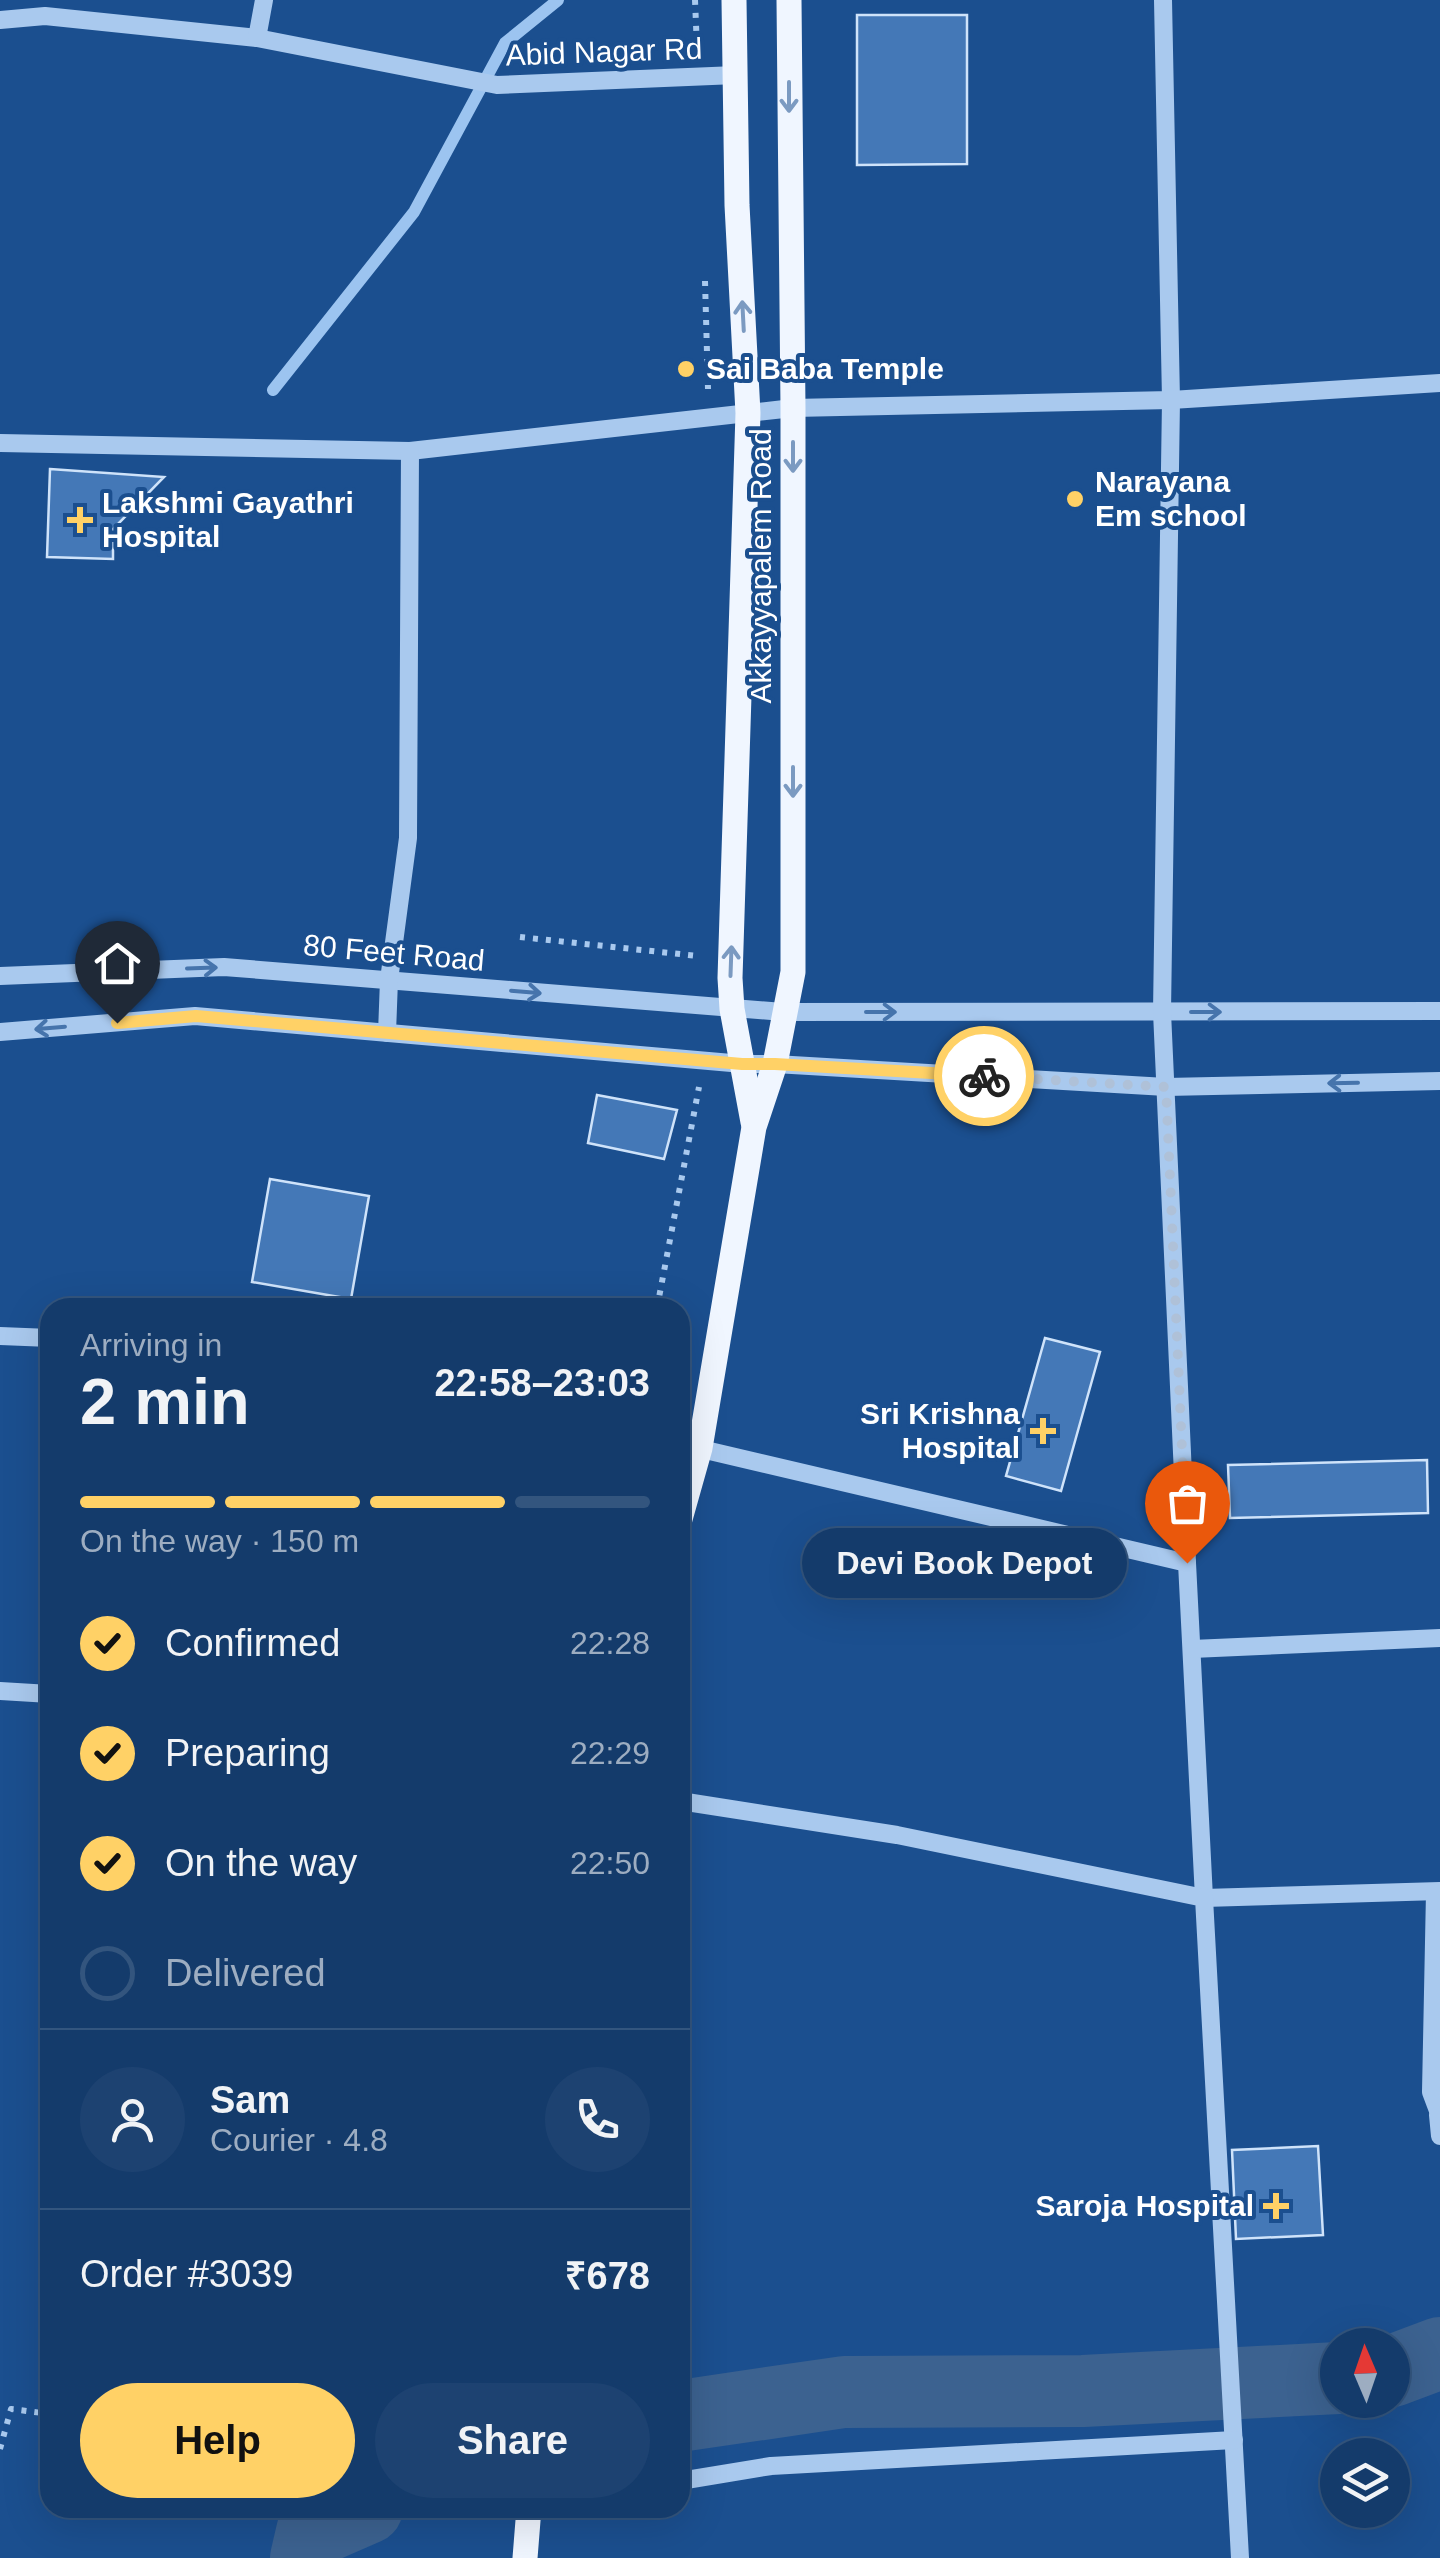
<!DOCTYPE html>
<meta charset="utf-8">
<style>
:root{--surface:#143b6b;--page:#1d4271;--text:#f1f3f6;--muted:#9dadc1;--line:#33557e;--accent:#ffd166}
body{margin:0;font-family:Helvetica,sans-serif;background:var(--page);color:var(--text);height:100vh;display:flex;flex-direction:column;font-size:38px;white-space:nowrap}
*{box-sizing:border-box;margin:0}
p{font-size:32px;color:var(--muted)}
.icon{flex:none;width:55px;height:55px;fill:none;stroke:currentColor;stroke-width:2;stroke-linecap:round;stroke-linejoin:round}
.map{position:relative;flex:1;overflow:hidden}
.panel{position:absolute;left:40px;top:1298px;width:650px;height:1220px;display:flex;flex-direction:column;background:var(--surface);border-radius:30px;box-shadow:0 10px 40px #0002,0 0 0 2px var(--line)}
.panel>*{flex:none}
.needle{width:65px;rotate:358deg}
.controls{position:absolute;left:1320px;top:2328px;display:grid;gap:20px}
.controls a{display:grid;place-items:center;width:90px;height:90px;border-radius:50%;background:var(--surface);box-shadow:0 10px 40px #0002,0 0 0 2px var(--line);font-size:50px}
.pin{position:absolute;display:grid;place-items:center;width:85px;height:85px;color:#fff;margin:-102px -42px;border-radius:50% 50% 50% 0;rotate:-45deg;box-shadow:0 0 10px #0007}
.pin .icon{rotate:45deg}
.courier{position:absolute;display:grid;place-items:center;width:100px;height:100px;margin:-50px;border:8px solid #ffd166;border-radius:50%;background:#fff;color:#222;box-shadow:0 2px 12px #0007}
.bubble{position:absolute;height:70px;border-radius:35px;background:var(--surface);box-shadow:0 10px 40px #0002,0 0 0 2px var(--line);font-size:32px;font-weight:700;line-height:70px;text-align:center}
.headline em{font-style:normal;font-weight:700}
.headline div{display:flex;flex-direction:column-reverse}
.headline{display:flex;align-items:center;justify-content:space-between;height:170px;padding:0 40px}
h1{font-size:65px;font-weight:700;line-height:75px}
.bar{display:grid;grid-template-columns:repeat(4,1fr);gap:15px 10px;align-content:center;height:120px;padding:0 40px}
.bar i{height:12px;border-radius:8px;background:var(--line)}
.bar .selected{background:var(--accent)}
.bar p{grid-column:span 4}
.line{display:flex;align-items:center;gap:25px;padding:0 40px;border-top:2px solid var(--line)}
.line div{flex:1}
.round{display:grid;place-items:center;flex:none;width:105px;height:105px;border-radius:52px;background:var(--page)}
ol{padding:0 40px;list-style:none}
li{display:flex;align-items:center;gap:30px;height:110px}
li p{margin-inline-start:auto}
li .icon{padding:10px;border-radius:50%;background:var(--accent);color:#111;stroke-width:4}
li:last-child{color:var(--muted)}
li i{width:55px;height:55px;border:5px solid var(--line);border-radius:50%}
.action{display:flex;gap:20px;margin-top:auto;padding:20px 40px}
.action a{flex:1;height:115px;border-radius:60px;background:var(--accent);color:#111;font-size:40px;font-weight:700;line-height:115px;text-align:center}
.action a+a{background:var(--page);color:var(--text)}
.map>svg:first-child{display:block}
</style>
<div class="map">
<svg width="1440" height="2558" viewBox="0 0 1440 2558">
<rect width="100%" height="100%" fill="#1b4f8f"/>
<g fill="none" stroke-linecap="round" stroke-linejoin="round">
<path stroke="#9cc4f0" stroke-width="12" d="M 273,390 L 414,212 L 505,43 L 558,0"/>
<g stroke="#3c6290" stroke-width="72">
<path d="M 1392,2371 L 1440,2353"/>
<path d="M 680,2416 L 844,2392 L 1083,2391 L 1338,2378"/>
<path d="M 306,2558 L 312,2532 L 367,2508"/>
</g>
</g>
<g fill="#4478b7" stroke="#cfe3fa" stroke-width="2.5">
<path d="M 857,15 L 967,15 L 967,164 L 857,165 Z"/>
<path d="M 50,469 L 164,477 L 113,529 L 113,559 L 47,557 Z"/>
<path d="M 597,1095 L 677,1110 L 664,1159 L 588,1143 Z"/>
<path d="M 270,1179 L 369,1196 L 351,1299 L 252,1282 Z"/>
<path d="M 1045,1338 L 1100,1352 L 1061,1491 L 1006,1476 Z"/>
<path d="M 1427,1460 L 1428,1513 L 1230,1518 L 1228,1465 Z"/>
<path d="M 1318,2146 L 1323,2235 L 1236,2239 L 1232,2150 Z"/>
</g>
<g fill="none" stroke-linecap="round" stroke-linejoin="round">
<g stroke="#a9c9ee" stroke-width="6" stroke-dasharray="5 8" stroke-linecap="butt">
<path d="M 695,0 L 697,49"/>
<path d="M 705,281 L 708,389"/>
<path d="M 520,937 L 698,956"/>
<path d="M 657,1308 L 699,1087"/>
<path d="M 0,2449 L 11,2409 L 50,2414"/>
</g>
<g stroke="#a9c9ee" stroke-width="18">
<path d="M 0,20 L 45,16 L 257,38 L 497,85 L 736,75"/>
<path d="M 257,38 L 264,0"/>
<path d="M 0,443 L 410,451 L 793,408 L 1171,400 L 1163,0"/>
<path d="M 0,976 L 224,967 L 783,1012 L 1440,1011"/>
<path d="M 0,1032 L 195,1016 L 743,1064 L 775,1064 L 1166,1087 L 1440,1081"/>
<path d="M 387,1033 L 389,980 L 408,838 L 410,451"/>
<path d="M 0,1336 L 50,1338"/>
<path d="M 680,1444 L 1187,1563 L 1204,1898 L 1440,1891"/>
<path d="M 1187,1563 L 1162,1012 L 1171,400 L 1440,383"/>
<path d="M 1192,1649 L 1440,1638"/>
<path d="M 0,1691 L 50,1694"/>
<path d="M 680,1801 L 897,1835 L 1204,1898 L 1240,2558"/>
<path d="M 1435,1892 L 1431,2092 L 1440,2116"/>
<path d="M 1438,2115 L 1440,2136"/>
<path d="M 680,2481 L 771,2466 L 1234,2440"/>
</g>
<g stroke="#f0f6ff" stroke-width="25">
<path d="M 734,0 L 737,205 L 748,413 L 730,978 L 732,1009 L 753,1122"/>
<path d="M 680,1519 L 700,1448 L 754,1127 L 775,1064 L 793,972 L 793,408 L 789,0"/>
<path d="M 525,2558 L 529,2508"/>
</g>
</g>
<defs><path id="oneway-shaft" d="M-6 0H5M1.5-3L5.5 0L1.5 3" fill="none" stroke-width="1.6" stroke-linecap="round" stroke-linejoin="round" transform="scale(2.5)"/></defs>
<g stroke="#7b9ac1">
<use href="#oneway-shaft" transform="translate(789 97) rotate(90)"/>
<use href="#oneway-shaft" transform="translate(743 316) rotate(-93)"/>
<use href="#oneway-shaft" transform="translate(793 457) rotate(90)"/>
<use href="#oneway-shaft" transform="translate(793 782) rotate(90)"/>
<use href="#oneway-shaft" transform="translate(731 961) rotate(-88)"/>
</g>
<g stroke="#4674ac">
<use href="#oneway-shaft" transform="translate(202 968) rotate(-2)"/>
<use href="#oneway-shaft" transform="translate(526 992) rotate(5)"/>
<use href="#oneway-shaft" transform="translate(881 1012)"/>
<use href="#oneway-shaft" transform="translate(1206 1012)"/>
<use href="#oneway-shaft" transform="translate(50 1028) rotate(175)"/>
<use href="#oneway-shaft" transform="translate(1343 1083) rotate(179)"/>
</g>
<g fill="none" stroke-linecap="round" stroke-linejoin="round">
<path stroke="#afc1d8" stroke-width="10" stroke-dasharray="0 18" d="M 984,1076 L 1166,1087 L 1187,1563"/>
<path stroke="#ffd166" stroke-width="12" d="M 117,1023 L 196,1016 L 742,1064 L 775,1064 L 984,1076"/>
</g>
<g fill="#ffd166" stroke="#1b4f8f" stroke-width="4">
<circle cx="686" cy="369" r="10"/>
<circle cx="1075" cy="499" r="10"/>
<path d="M75 505h10v10h10v10h-10v10h-10v-10h-10v-10h10z"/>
<path d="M1038 1416h10v10h10v10h-10v10h-10v-10h-10v-10h10z"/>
<path d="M1271 2191h10v10h10v10h-10v10h-10v-10h-10v-10h10z"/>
</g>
<g text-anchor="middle" stroke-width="8" stroke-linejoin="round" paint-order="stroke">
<g font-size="30" fill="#fff" stroke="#1b4f8f">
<text transform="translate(604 52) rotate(-2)" y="10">Abid Nagar Rd</text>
<text transform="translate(761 566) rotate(-90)" y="10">Akkayyapalem Road</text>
<text transform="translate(394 953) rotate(5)" y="10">80 Feet Road</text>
</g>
<g font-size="30" font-weight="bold" fill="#fff" stroke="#1b4f8f" text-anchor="start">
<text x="706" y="379">Sai Baba Temple</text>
<text x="1095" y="492">Narayana<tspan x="1095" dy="34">Em school</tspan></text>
<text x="102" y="513">Lakshmi Gayathri<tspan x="102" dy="34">Hospital</tspan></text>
<text x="1020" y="1424" text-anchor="end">Sri Krishna<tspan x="1020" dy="34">Hospital</tspan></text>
<text x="1254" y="2216" text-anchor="end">Saroja Hospital</text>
</g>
</g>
</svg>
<div class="controls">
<a><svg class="needle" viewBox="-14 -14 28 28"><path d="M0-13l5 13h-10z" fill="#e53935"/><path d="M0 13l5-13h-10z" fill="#9dadc1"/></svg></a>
<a><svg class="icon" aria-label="layers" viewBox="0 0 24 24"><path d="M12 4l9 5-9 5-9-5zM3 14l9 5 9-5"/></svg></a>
</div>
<div class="pin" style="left:1187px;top:1563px;background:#ea580c"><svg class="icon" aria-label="bag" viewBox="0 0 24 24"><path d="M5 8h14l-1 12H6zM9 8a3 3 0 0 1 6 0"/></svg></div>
<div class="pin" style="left:117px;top:1023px;background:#1f2937"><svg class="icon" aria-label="home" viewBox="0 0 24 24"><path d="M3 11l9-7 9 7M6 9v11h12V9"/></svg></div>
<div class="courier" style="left:984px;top:1076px"><svg class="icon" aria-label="bike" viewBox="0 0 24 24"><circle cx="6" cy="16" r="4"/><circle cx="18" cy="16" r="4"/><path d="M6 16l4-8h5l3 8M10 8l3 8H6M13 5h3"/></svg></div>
<div class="bubble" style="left:802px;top:1528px;width:325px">Devi Book Depot</div>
<section class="panel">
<div class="headline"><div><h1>2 min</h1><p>Arriving in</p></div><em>22:58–23:03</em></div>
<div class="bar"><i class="selected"></i><i class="selected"></i><i class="selected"></i><i></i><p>On the way · 150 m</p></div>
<ol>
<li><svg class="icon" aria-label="check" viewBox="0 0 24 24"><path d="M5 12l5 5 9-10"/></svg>Confirmed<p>22:28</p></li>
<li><svg class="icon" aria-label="check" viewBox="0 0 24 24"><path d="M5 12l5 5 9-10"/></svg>Preparing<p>22:29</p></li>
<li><svg class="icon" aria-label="check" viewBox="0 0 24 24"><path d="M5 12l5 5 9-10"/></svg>On the way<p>22:50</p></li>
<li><i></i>Delivered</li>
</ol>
<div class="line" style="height:180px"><a class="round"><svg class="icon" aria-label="person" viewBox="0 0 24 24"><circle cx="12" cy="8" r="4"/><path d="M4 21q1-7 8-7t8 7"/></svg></a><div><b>Sam</b><p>Courier · 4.8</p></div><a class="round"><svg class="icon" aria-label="phone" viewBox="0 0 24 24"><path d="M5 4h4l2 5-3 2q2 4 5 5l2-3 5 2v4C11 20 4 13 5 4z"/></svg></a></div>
<div class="line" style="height:130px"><div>Order #3039</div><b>₹678</b></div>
<div class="action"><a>Help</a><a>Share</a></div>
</section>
</div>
